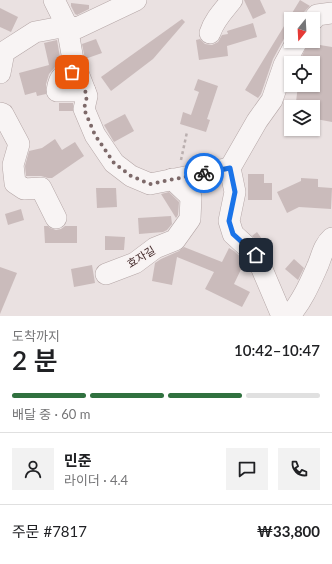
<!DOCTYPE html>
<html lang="ko">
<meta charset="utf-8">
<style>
:root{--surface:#fff;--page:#f2f2f2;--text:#202124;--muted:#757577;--line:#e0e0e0;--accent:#30713f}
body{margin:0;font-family:Lato,"Noto Sans KR",sans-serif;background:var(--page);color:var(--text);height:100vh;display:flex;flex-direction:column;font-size:15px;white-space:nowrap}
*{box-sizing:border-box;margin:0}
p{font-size:13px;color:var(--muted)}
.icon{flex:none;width:22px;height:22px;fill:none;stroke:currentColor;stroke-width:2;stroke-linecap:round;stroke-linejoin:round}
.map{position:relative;height:316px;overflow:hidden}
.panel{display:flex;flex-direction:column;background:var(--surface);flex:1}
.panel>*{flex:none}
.needle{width:26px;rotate:198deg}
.fabs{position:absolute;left:284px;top:12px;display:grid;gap:8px}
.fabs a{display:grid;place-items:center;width:36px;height:36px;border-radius:0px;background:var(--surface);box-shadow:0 1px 3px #0004;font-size:20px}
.pin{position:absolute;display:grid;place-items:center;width:34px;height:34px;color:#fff;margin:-17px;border-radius:8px;box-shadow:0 2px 6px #0006}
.courier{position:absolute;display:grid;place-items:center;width:40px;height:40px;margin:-20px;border:3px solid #1a73e8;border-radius:50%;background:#fff;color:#222;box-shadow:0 1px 5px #0007}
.head em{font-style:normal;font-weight:600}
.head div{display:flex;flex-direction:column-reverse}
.head{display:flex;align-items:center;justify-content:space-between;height:68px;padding:0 12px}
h1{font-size:26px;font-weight:600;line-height:30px}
.bar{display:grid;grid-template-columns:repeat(4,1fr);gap:6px 4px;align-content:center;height:48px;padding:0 12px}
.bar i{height:5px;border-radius:3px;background:var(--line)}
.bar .current{background:var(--accent)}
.bar p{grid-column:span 4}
.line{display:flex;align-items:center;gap:10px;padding:0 12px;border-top:1px solid var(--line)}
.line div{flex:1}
.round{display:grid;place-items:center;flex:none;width:42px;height:42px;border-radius:0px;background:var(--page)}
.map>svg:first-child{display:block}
</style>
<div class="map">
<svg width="332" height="316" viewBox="0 0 332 316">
<rect width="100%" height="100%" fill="#eae1e1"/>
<g fill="#cabbbb">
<path d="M 244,0 L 260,0 L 266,13 L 253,19 Z"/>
<path d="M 300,0 L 310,6 L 304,12 L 301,19 L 291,19 L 291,31 L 286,35 L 273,59 L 261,94 L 258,98 L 245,90 Z"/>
<path d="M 71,3 L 89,5 L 89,9 L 77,15 L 75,14 L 71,6 Z"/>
<path d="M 0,8 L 18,17 L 11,32 L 0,27 Z"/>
<path d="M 182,19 L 185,22 L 153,59 L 111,91 L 101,77 Z"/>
<path d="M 253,23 L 257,37 L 227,46 L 228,56 L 199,60 L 196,40 L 200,39 L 205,44 L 212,45 L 218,42 L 222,35 L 228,34 L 227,31 Z"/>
<path d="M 96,39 L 102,53 L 85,59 L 82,44 Z"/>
<path d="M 57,40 L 61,63 L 55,67 L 49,74 L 46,84 L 46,94 L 37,96 L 36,92 L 25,95 L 19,73 L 49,65 L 44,43 Z"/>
<path d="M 308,43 L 332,47 L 332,122 L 316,119 L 317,105 L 296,102 L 298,85 L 313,85 L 313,63 L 301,63 L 302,56 Z"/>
<path d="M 198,79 L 218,86 L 207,119 L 210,120 L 206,132 L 180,124 L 183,112 L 191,115 L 199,92 L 194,90 Z"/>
<rect x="59" y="103" width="14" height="8"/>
<path d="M 125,114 L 134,131 L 114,142 L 104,125 Z"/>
<path d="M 55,139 L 62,150 L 75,142 L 84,156 L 52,178 L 48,178 L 41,176 L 26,176 L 25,166 L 29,151 L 42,148 Z"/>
<path d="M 248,174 L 264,174 L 264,183 L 272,183 L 272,200 L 248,200 Z"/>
<path d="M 301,178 L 318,179 L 318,187 L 332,188 L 331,209 L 299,207 L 287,213 L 277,192 L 301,181 Z"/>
<path d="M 96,188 L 116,188 L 117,207 L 97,208 Z"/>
<path d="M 169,192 L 179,202 L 178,215 L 176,218 L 161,194 Z"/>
<path d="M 21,209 L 24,220 L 8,225 L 5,214 Z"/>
<path d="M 171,216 L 172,224 L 167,230 L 163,232 L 139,234 L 138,218 Z"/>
<path d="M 44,226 L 48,226 L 50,228 L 56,230 L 61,229 L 65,226 L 77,226 L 77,243 L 45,243 Z"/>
<path d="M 257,232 L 272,253 L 269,255 L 264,246 L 252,236 Z"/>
<path d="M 105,236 L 125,237 L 124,250 L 105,250 Z"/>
<path d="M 184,247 L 222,262 L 229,248 L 234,251 L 245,261 L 234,284 L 250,292 L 242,307 L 205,289 L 214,272 L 177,257 L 172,285 L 152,281 L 155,263 L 161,259 L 179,251 Z"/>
<path d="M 294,259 L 304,268 L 298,280 L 285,269 Z"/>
<path d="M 92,265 L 95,283 L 74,287 L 71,269 Z"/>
<path d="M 0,267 L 17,273 L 0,314 Z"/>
</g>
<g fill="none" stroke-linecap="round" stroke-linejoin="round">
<g stroke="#b4a6a6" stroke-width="22">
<g id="minor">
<path d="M 54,0 L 67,26 L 73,60 L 87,96 L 84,109 L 95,135 L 114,163 L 131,176 L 150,184 L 230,168 L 235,192 L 229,221 L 233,234 L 256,255 L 282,316"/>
<path d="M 313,20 L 317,15 L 332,13"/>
<path d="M 210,33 C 214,20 224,10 232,0"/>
<path d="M 77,70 C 62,75 59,76 57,91 L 85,91"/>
<path d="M 0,73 L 4,52 L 35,32 L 67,26 L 77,28 L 136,0"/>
<path d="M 0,113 L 3,114 L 19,144 L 13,165 L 15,183 L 24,189 L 41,188 L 56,218"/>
<path d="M 230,168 L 257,121 L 272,100 L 284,65 L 297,41"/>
<path d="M 106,274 L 135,263 L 155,248 L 175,240 L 190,219 L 191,197 L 172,179"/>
<path d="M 289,316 C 302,302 310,283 318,265 C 322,255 324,245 332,238"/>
</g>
</g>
<path stroke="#baafaf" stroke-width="2.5" stroke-dasharray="3 3" stroke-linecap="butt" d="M 181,160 L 187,132"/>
<use href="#minor" stroke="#f8f4f4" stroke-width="21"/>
</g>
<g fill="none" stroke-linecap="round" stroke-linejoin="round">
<path stroke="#7d6969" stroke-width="4" stroke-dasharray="0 7.2" d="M 72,72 L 77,70 L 87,96 L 84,109 L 95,135 L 114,163 L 131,176 L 150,184 L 204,173"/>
<path stroke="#1a73e8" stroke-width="5" d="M 204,173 L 230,168 L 235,192 L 229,221 L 233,234 L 256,255"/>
</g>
<g text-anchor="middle" stroke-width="3" stroke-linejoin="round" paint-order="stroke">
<g font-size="11" fill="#422929" stroke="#f7f1f1">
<text transform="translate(141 257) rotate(-31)" y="4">효자길</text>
</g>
</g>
</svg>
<div class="fabs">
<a><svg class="needle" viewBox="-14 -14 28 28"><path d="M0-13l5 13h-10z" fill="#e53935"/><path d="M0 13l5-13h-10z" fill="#757577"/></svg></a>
<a><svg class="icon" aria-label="locate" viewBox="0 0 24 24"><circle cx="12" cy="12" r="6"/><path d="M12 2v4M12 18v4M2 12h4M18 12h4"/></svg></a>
<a><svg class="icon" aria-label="layers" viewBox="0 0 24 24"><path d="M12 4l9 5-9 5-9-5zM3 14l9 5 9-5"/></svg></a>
</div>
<div class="pin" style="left:72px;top:72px;background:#ea580c"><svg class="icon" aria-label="bag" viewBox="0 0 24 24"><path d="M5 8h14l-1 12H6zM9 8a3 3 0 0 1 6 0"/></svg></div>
<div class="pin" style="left:256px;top:255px;background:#1f2937"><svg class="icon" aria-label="home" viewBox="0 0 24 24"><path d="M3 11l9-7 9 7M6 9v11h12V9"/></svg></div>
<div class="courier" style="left:204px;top:173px"><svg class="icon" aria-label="bike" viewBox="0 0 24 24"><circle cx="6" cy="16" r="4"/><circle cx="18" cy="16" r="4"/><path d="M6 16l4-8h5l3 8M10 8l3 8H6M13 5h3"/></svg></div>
</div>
<section class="panel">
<div class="head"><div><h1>2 분</h1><p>도착까지</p></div><em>10:42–10:47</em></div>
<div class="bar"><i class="current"></i><i class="current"></i><i class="current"></i><i></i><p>배달 중 · 60 m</p></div>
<div class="line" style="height:72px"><a class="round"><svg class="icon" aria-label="person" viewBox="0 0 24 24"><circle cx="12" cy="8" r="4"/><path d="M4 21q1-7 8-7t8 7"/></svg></a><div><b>민준</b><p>라이더 · 4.4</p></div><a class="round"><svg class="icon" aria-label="chat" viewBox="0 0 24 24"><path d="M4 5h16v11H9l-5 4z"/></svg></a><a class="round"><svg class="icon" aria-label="phone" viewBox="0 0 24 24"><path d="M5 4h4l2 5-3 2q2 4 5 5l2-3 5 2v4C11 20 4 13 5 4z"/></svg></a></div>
<div class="line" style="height:52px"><div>주문 #7817</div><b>₩33,800</b></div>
</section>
